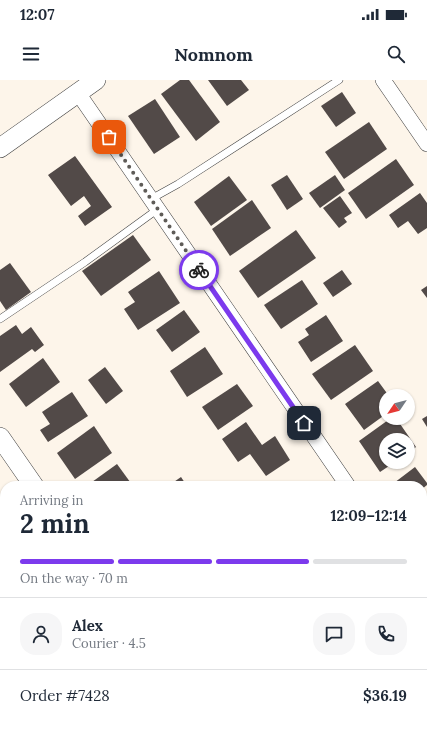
<!DOCTYPE html>
<meta charset="utf-8">
<style>
:root{--surface:#fff;--page:#f6f6f7;--text:#1f2937;--muted:#747a83;--line:#e0e1e3;--accent:#7c3aed}
body{margin:0;font-family:Lora,serif;background:var(--page);color:var(--text);height:100vh;display:flex;flex-direction:column;font-size:15px;white-space:nowrap}
*{box-sizing:border-box;margin:0}
p{font-size:13px;color:var(--muted)}
.icon{flex:none;width:22px;height:22px;fill:none;stroke:currentColor;stroke-width:2;stroke-linecap:round;stroke-linejoin:round}
.map{position:relative;flex:1;overflow:hidden}
.panel{position:absolute;left:0px;top:401px;width:427px;height:248px;display:flex;flex-direction:column;background:var(--surface);border-radius:16px 16px 0 0;box-shadow:0 1px 3px #0004}
.panel>*{flex:none}
.needle{width:26px;rotate:235deg}
.controls{position:absolute;left:379px;top:309px;display:grid;gap:8px}
.controls a{display:grid;place-items:center;width:36px;height:36px;border-radius:50%;background:var(--surface);box-shadow:0 1px 3px #0004;font-size:20px}
.pin{position:absolute;display:grid;place-items:center;width:34px;height:34px;color:#fff;margin:-17px;border-radius:8px;box-shadow:0 2px 6px #0006}
.courier{position:absolute;display:grid;place-items:center;width:40px;height:40px;margin:-20px;border:3px solid #7c3aed;border-radius:50%;background:#fff;color:#222;box-shadow:0 1px 5px #0007}
.headline em{font-style:normal;font-weight:700}
.headline div{display:flex;flex-direction:column-reverse}
.headline{display:flex;align-items:center;justify-content:space-between;height:68px;padding:0 20px}
h1{font-size:26px;font-weight:700;line-height:30px}
.bar{display:grid;grid-template-columns:repeat(4,1fr);gap:6px 4px;align-content:center;height:48px;padding:0 20px}
.bar i{height:5px;border-radius:3px;background:var(--line)}
.bar .on{background:var(--accent)}
.bar p{grid-column:span 4}
.line{display:flex;align-items:center;gap:10px;padding:0 20px;border-top:1px solid var(--line)}
.line div{flex:1}
.round{display:grid;place-items:center;flex:none;width:42px;height:42px;border-radius:16px;background:var(--page)}
.status{display:flex;justify-content:space-between;align-items:center;height:28px;padding:0 20px;background:var(--surface);direction:ltr}
.status svg{height:11px;fill:currentColor}
header{display:flex;justify-content:space-between;align-items:center;height:52px;padding:0 20px;background:var(--surface);font-size:18px;font-weight:700}
.map>svg:first-child{display:block}
</style>
<div class="status"><b>12:07</b><svg viewBox="0 0 49 12"><path d="M0 12V9h3v3zM5 12V6h3v6zM10 12V3h3v9zM15 12V0h3v12zM26 1h20v11H26zM47 4h2v5h-2z"/></svg></div>
<header><svg class="icon" aria-label="menu" viewBox="0 0 24 24"><path d="M4 6h16M4 12h16M4 18h16"/></svg>Nomnom<svg class="icon" aria-label="search" viewBox="0 0 24 24"><circle cx="10" cy="10" r="6"/><path d="M15 15l6 6"/></svg></header>
<div class="map">
<svg width="427" height="649" viewBox="0 0 427 649">
<rect width="100%" height="100%" fill="#fdf5ea"/>
<g fill="#524a48">
<path d="M 180,0 L 189,0 L 220,42 L 196,61 L 161,14 Z"/>
<path d="M 208,0 L 241,0 L 249,10 L 227,26 Z"/>
<path d="M 342,12 L 356,33 L 336,47 L 321,26 Z"/>
<path d="M 155,19 L 180,57 L 154,74 L 128,36 Z"/>
<path d="M 369,42 L 387,69 L 344,99 L 325,72 Z"/>
<path d="M 75,76 L 112,127 L 85,146 L 78,136 L 91,126 L 84,116 L 71,126 L 48,95 Z"/>
<path d="M 396,79 L 414,105 L 366,139 L 348,113 Z"/>
<path d="M 287,95 L 303,119 L 287,130 L 271,105 Z"/>
<path d="M 335,95 L 345,110 L 320,128 L 309,113 Z"/>
<path d="M 229,96 L 247,120 L 211,146 L 194,122 Z"/>
<path d="M 420,113 L 427,123 L 427,148 L 418,154 L 408,141 L 398,148 L 389,135 Z"/>
<path d="M 340,116 L 352,133 L 344,138 L 347,142 L 339,148 L 323,128 Z"/>
<path d="M 252,120 L 271,148 L 230,176 L 212,149 Z"/>
<path d="M 296,150 L 316,178 L 258,218 L 239,191 Z"/>
<path d="M 133,155 L 151,180 L 101,216 L 82,191 Z"/>
<path d="M 10,183 L 31,212 L 6,230 L 0,221 L 0,190 Z"/>
<path d="M 342,190 L 352,204 L 333,217 L 323,203 Z"/>
<path d="M 159,191 L 180,223 L 138,250 L 124,229 L 135,222 L 128,212 Z"/>
<path d="M 302,200 L 318,224 L 281,249 L 264,225 Z"/>
<path d="M 427,206 L 427,218 L 421,210 Z"/>
<path d="M 184,230 L 200,252 L 172,272 L 156,250 Z"/>
<path d="M 326,235 L 343,261 L 311,282 L 298,262 L 309,255 L 305,249 Z"/>
<path d="M 16,245 L 22,254 L 31,247 L 44,265 L 35,272 L 32,269 L 0,292 L 0,256 Z"/>
<path d="M 355,265 L 373,291 L 331,320 L 312,294 Z"/>
<path d="M 205,267 L 223,294 L 187,317 L 170,291 Z"/>
<path d="M 43,278 L 60,302 L 26,327 L 9,304 Z"/>
<path d="M 105,287 L 123,311 L 106,324 L 88,300 Z"/>
<path d="M 378,301 L 389,316 L 386,316 L 386,334 L 364,350 L 345,324 Z"/>
<path d="M 237,304 L 253,326 L 218,350 L 202,327 Z"/>
<path d="M 72,312 L 88,336 L 48,362 L 40,350 L 50,344 L 42,332 Z"/>
<path d="M 427,336 L 427,347 L 422,339 Z"/>
<path d="M 391,338 L 396,338 L 416,367 L 408,373 L 408,360 L 386,360 L 386,382 L 395,382 L 380,392 L 359,361 Z"/>
<path d="M 246,342 L 262,365 L 275,356 L 290,380 L 266,396 L 250,374 L 238,382 L 222,359 Z"/>
<path d="M 94,346 L 112,373 L 75,399 L 57,373 Z"/>
<path d="M 117,384 L 133,406 L 95,406 L 92,402 Z"/>
<path d="M 415,387 L 427,403 L 427,405 L 422,409 L 422,406 L 390,406 Z"/>
<path d="M 181,397 L 187,406 L 168,406 Z"/>
<path d="M 0,416 L 5,424 L 5,432 L 0,435 Z"/>
<path d="M 4,445 L 5,479 L 0,482 L 0,447 Z"/>
<path d="M 5,483 L 5,505 L 0,498 L 0,487 Z"/>
<path d="M 0,641 L 6,649 L 0,649 Z"/>
<path d="M 62,644 L 88,644 L 90,646 L 85,649 L 66,649 Z"/>
<path d="M 99,644 L 112,644 L 104,649 L 102,649 Z"/>
<path d="M 237,644 L 262,644 L 253,649 L 240,649 Z"/>
<path d="M 334,644 L 359,644 L 360,645 L 353,649 L 338,649 Z"/>
</g>
<g fill="none" stroke-linecap="round" stroke-linejoin="round">
<g stroke="#3d3d3d" stroke-width="8">
<g id="service">
<path d="M 151,119 L 178,104 L 339,0"/>
<path d="M 0,239 L 85,182 L 158,129"/>
</g>
</g>
<g stroke="#3d3d3d" stroke-width="16">
<g id="minor">
<path d="M 383,0 L 427,64"/>
<path d="M 78,13 L 348,406"/>
<path d="M 422,445 L 427,441"/>
<path d="M 422,513 L 427,520"/>
<path d="M 140,649 L 147,644"/>
</g>
</g>
<g stroke="#3d3d3d" stroke-width="20">
<g id="tertiary">
<path d="M 0,68 L 96,0"/>
<path d="M 0,357 L 34,406"/>
<path d="M 200,644 L 203,649"/>
</g>
</g>
<use href="#service" stroke="#fff" stroke-width="7"/>
<use href="#minor" stroke="#fff" stroke-width="15"/>
<use href="#tertiary" stroke="#fff" stroke-width="19"/>
</g>
<g fill="none" stroke-linecap="round" stroke-linejoin="round">
<path stroke="#5f5c58" stroke-width="4" stroke-dasharray="0 7.2" d="M 109,57 L 199,190"/>
<path stroke="#7c3aed" stroke-width="5" d="M 199,190 L 304,343"/>
</g>
</svg>
<div class="controls">
<a><svg class="needle" viewBox="-14 -14 28 28"><path d="M0-13l5 13h-10z" fill="#e53935"/><path d="M0 13l5-13h-10z" fill="#747a83"/></svg></a>
<a><svg class="icon" aria-label="layers" viewBox="0 0 24 24"><path d="M12 4l9 5-9 5-9-5zM3 14l9 5 9-5"/></svg></a>
</div>
<div class="pin" style="left:109px;top:57px;background:#ea580c"><svg class="icon" aria-label="bag" viewBox="0 0 24 24"><path d="M5 8h14l-1 12H6zM9 8a3 3 0 0 1 6 0"/></svg></div>
<div class="pin" style="left:304px;top:343px;background:#1f2937"><svg class="icon" aria-label="home" viewBox="0 0 24 24"><path d="M3 11l9-7 9 7M6 9v11h12V9"/></svg></div>
<div class="courier" style="left:199px;top:190px"><svg class="icon" aria-label="bike" viewBox="0 0 24 24"><circle cx="6" cy="16" r="4"/><circle cx="18" cy="16" r="4"/><path d="M6 16l4-8h5l3 8M10 8l3 8H6M13 5h3"/></svg></div>
<section class="panel">
<div class="headline"><div><h1>2 min</h1><p>Arriving in</p></div><em>12:09–12:14</em></div>
<div class="bar"><i class="on"></i><i class="on"></i><i class="on"></i><i></i><p>On the way · 70 m</p></div>
<div class="line" style="height:72px"><a class="round"><svg class="icon" aria-label="person" viewBox="0 0 24 24"><circle cx="12" cy="8" r="4"/><path d="M4 21q1-7 8-7t8 7"/></svg></a><div><b>Alex</b><p>Courier · 4.5</p></div><a class="round"><svg class="icon" aria-label="chat" viewBox="0 0 24 24"><path d="M4 5h16v11H9l-5 4z"/></svg></a><a class="round"><svg class="icon" aria-label="phone" viewBox="0 0 24 24"><path d="M5 4h4l2 5-3 2q2 4 5 5l2-3 5 2v4C11 20 4 13 5 4z"/></svg></a></div>
<div class="line" style="height:52px"><div>Order #7428</div><b>$36.19</b></div>
</section>
</div>
